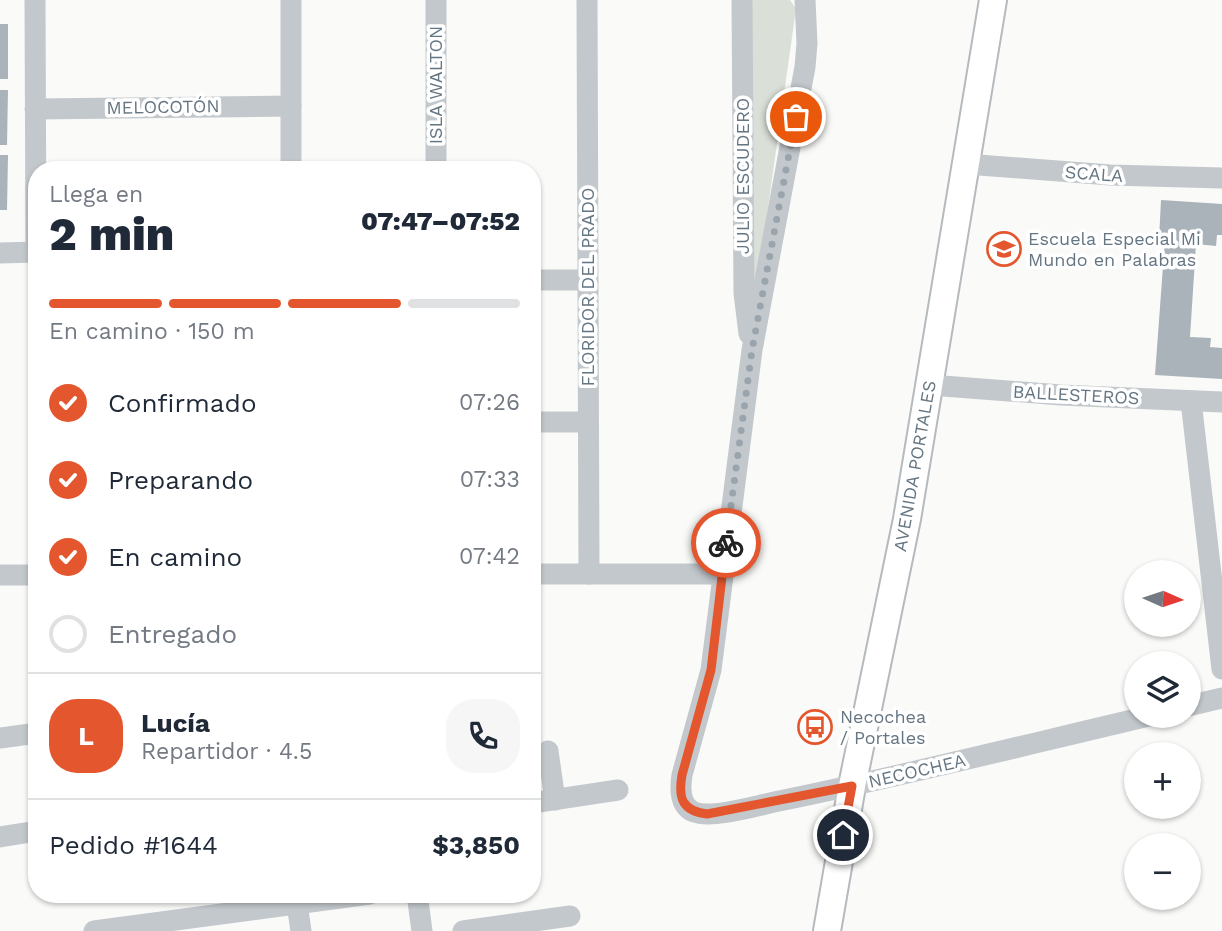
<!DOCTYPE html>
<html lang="es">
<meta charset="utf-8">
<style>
:root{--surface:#fff;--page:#f6f6f7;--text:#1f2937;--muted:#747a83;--line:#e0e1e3;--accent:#e4572e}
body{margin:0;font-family:"Work Sans",sans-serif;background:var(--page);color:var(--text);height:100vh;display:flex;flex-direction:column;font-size:26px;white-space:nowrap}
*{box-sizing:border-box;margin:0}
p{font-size:23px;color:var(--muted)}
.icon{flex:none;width:38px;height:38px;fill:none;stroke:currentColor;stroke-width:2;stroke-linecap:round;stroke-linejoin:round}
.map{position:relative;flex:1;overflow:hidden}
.drawer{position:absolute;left:28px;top:161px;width:513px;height:742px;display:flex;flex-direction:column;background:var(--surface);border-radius:28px;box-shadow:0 2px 5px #0004}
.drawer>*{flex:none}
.needle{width:46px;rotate:93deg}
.controls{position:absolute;left:1124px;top:560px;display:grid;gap:14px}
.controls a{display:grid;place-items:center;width:77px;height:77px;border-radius:50%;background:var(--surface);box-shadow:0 2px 5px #0004;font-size:35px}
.pin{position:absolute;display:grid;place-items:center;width:60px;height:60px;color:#fff;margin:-30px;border:4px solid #fff;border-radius:50%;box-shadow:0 2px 7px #0007}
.courier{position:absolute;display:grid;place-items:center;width:70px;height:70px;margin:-35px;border:5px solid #e4572e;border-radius:50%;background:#fff;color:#222;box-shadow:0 2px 9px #0007}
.summary em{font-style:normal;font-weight:800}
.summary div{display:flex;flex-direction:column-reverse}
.summary{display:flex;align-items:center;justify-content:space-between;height:119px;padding:0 21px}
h1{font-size:46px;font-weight:800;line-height:52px}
.bar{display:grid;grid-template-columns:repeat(4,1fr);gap:10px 7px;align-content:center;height:84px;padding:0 21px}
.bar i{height:9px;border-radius:5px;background:var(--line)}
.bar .active{background:var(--accent)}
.bar p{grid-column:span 4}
.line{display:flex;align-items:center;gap:18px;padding:0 21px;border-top:2px solid var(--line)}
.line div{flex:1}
.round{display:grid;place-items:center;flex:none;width:74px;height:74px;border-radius:28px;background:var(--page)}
ol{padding:0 21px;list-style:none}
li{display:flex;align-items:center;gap:21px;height:77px}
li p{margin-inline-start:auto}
li .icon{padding:7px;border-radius:50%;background:var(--accent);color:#fff;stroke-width:4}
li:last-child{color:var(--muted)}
li i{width:38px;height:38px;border:4px solid var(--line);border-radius:50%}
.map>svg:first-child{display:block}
</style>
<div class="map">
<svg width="1222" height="931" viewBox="0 0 1222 931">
<rect width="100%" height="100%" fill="#fafaf8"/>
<path fill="#dadfd7" d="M 750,0 L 790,0 L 796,9 L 756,292 L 751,286 Z"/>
<g fill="#aab3b9">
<rect x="0" y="24" width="8" height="55"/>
<path d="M 0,90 L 8,90 L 7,145 L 0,145 Z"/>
<path d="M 0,155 L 8,155 L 7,210 L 0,210 Z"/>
<path d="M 1161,200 L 1222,204 L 1222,235 L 1217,235 L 1216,246 L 1196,244 L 1190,337 L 1211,338 L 1210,347 L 1222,348 L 1222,379 L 1155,375 L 1165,239 L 1159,239 Z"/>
</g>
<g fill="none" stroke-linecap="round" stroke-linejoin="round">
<g stroke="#b5babe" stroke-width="30">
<path id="major" d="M 827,931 L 852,786 L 907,519 L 993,0"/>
</g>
<g stroke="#c3c8cc" stroke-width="21">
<path d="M 35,0 L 36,252"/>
<path d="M 436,0 L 436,170"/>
<path d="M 587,0 L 589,574"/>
<path d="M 742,0 L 744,293 L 749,334"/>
<path d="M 805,0 L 807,43 L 805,67 L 752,350 L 711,670 L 682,775 C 680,788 679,806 694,812 C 713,819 759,805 779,801 C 903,776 1025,745 1149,716"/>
<path d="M 35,109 L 291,106"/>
<path d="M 966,164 L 1110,175 L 1222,178"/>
<path d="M 291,170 L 291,0"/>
<path d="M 0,253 L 37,252"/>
<path d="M 532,280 L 587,280"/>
<path d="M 930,385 L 1061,395 L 1222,402"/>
<path d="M 1191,401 L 1222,669"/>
<path d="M 532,422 L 588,422"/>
<path d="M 532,574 L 722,574"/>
<path d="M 0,575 L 37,575"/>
<path d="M 1188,706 L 1222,698"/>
<path d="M 0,738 L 37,733"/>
<path d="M 548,751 L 555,800"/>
<path d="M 532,803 L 618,790"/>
<path d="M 0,837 L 37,831"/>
<path d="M 417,894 L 422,931"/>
<path d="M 297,904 L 301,931"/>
<path d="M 94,931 L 370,894"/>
<path d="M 463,931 L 570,916"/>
</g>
<use href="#major" stroke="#fff" stroke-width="26"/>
</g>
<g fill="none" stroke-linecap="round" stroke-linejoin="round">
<path stroke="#99a4ac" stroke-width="7" stroke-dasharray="0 12.6" d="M 726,543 L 752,350 L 796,117"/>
<path stroke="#e4572e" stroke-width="9" d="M 726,543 L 711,670 L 682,775 C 678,798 682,811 707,814 L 852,786 L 843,835"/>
</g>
<defs>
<g id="school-ring" transform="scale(1.75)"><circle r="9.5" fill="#fff" stroke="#e4572e" stroke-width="1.5"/><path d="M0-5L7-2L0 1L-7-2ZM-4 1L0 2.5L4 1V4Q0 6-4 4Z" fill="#e4572e"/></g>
<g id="bus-ring" transform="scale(1.75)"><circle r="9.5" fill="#fff" stroke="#e4572e" stroke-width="1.5"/><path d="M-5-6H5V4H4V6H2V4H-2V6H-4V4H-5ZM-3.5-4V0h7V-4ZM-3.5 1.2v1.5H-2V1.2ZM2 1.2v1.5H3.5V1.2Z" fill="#e4572e"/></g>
</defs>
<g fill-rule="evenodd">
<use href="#school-ring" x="1004" y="249"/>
<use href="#bus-ring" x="815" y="727"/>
</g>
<g text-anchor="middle" stroke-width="7" stroke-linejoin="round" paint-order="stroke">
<g font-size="18" fill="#657683" stroke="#fff">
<text transform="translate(436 85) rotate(-90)" y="6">ISLA WALTON</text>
<text transform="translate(163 107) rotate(-1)" y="6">MELOCOTÓN</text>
<text transform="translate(1094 174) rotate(4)" y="6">SCALA</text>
<text transform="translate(743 176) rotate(-90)" y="6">JULIO ESCUDERO</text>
<text transform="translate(588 287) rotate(-90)" y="6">FLORIDOR DEL PRADO</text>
<text transform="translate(1076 395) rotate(3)" y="6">BALLESTEROS</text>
<text transform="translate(915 466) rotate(-80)" y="6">AVENIDA PORTALES</text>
<text transform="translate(917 771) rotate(-13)" y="6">NECOCHEA</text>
</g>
<g font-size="18" fill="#657683" stroke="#fff" text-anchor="start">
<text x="1028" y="245">Escuela Especial Mi<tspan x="1028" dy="21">Mundo en Palabras</tspan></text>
<text x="840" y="723">Necochea<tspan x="840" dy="21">/ Portales</tspan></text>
</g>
</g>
</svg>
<div class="controls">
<a><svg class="needle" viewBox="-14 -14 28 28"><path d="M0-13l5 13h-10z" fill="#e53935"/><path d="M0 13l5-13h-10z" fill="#747a83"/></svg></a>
<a><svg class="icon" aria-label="layers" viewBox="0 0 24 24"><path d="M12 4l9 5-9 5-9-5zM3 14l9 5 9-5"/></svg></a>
<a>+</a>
<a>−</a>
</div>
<div class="pin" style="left:796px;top:117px;background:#ea580c"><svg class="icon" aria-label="bag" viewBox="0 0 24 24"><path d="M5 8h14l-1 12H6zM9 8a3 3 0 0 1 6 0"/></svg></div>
<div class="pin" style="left:843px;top:835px;background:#1f2937"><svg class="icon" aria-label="home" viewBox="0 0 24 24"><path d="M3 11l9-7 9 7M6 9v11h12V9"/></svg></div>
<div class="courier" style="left:726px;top:543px"><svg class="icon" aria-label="bike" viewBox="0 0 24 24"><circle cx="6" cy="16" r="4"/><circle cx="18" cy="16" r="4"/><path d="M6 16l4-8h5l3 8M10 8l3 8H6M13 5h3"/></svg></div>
<section class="drawer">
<div class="summary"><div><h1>2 min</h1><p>Llega en</p></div><em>07:47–07:52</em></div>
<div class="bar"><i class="active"></i><i class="active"></i><i class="active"></i><i></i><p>En camino · 150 m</p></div>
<ol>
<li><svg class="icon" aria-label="check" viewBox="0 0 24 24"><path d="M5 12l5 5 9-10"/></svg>Confirmado<p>07:26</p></li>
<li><svg class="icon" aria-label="check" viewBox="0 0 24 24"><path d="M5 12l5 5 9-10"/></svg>Preparando<p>07:33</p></li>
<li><svg class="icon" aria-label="check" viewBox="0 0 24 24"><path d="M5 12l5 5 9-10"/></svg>En camino<p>07:42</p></li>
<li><i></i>Entregado</li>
</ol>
<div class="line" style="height:126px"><b class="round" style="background:var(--accent);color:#fff">L</b><div><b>Lucía</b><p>Repartidor · 4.5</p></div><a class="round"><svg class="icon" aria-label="phone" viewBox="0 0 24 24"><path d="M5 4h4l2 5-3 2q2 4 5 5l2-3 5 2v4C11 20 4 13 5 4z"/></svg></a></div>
<div class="line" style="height:91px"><div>Pedido #1644</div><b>$3,850</b></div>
</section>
</div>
